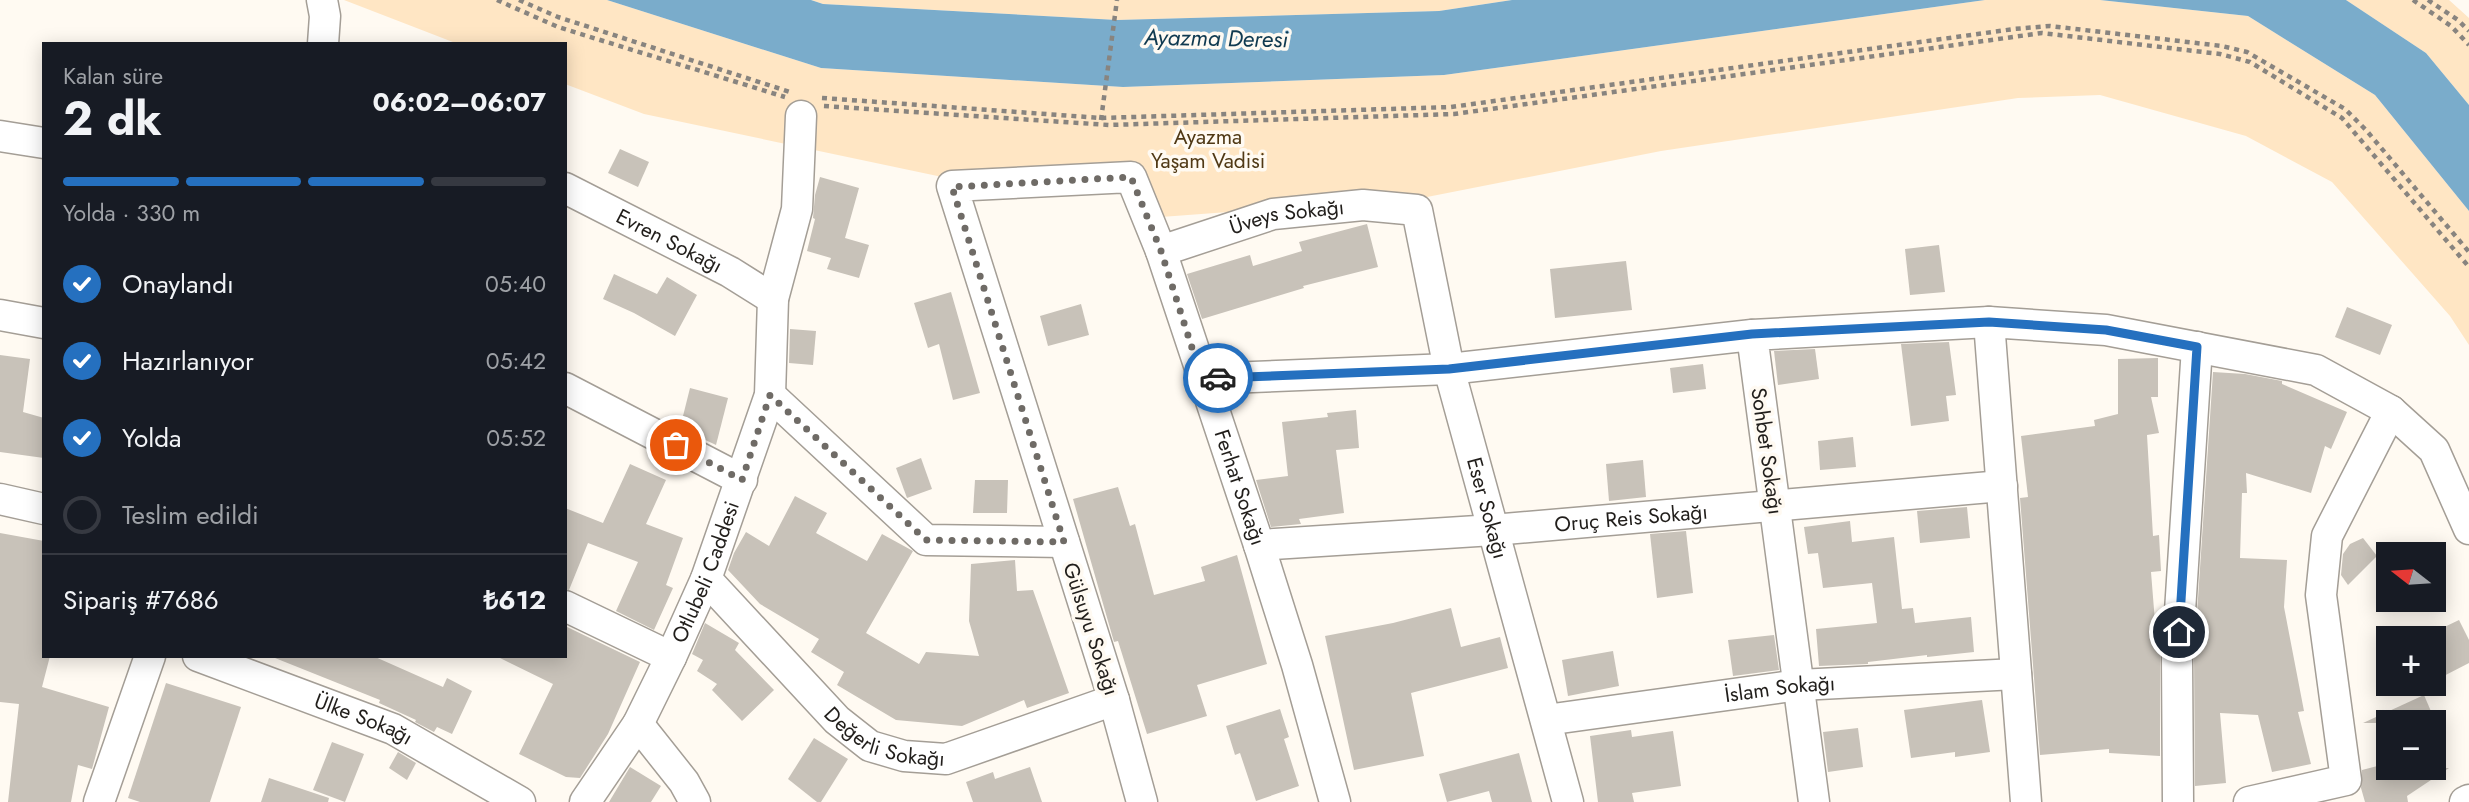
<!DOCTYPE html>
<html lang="tr">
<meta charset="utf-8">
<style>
:root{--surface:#171b24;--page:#20242c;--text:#f1f3f6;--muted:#9ea1a6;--line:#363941;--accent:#2570bf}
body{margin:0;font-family:Jost,sans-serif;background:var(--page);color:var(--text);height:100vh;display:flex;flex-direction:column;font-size:26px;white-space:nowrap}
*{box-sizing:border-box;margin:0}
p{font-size:23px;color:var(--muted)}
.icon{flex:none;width:38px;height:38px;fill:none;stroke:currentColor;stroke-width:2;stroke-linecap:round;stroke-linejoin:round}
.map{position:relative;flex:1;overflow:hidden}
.sheet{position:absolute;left:42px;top:42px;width:525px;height:616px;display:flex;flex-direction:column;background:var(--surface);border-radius:0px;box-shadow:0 4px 18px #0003}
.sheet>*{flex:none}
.needle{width:46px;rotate:287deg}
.controls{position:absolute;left:2376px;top:542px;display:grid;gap:14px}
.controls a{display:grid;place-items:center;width:70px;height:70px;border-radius:0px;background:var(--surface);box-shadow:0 4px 18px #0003;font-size:35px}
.pin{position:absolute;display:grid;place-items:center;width:60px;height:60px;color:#fff;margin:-30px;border:4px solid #fff;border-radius:50%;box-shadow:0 2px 7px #0007}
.courier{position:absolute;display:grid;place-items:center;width:70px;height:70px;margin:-35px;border:5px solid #2570bf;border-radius:50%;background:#fff;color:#222;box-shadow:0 2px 9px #0007}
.summary em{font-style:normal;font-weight:700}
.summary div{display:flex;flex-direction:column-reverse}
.summary{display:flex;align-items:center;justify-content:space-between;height:119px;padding:0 21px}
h1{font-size:46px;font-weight:700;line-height:52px}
.bar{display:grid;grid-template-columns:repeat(4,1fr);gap:10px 7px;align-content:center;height:84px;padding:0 21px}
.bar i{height:9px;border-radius:5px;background:var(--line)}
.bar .on{background:var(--accent)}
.bar p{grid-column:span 4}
.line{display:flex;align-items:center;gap:18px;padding:0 21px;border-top:2px solid var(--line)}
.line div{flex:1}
ol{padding:0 21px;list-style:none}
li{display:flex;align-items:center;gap:21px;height:77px}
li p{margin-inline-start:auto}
li .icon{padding:7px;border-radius:50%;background:var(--accent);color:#fff;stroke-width:4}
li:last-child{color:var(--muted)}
li i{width:38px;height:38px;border:4px solid var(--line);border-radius:50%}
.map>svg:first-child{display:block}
</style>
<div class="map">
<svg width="2469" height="802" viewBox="0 0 2469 802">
<rect width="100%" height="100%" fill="#fffaf2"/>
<g fill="#ffe6c4">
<path d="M 344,0 L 607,0 L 821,68 L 1123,87 L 1444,75 L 1985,0 L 2100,0 L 2248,16 L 2375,95 L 2469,211 L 2469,345 L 2450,316 L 2332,182 L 2246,136 L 2100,95 L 2018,98 L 1661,151 L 1427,197 L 1161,217 L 1140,169 L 947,178 L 644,114 L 565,84 L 565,44 L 458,44 Z"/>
<path d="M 811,0 L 1512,0 L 1439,11 L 1117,20 L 823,4 Z"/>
<path d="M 2346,0 L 2449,0 L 2469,18 L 2469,105 L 2426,53 Z"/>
</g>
<g fill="#7aaccb">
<path d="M 607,0 L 811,0 L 823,4 L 1117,20 L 1439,11 L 1512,0 L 1985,0 L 1444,75 L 1123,87 L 821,68 Z"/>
<path d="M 2100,0 L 2346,0 L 2426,53 L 2469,105 L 2469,211 L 2375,95 L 2248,16 Z"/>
</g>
<g fill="#c8c2b9">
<path d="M 620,149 L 649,162 L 638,187 L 608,173 Z"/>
<path d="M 820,177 L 859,188 L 845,238 L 869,245 L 859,278 L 827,269 L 831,258 L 807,251 L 815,219 L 813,218 L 815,195 Z"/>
<path d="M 1367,224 L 1378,267 L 1303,286 L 1304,288 L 1202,319 L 1187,274 L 1250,255 L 1253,266 L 1302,251 L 1299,242 Z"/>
<path d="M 1939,245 L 1945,292 L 1910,295 L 1905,249 Z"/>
<path d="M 1626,261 L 1632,310 L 1555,318 L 1550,269 Z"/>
<path d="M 614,274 L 657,294 L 667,277 L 697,295 L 675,336 L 634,313 L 603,299 Z"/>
<path d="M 951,292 L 980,393 L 953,400 L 939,344 L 928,348 L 914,303 Z"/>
<path d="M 1081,304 L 1089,335 L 1048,346 L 1040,316 Z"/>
<path d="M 2347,307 L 2392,325 L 2380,355 L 2335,337 Z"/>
<path d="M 790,329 L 816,331 L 813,365 L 789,363 Z"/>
<path d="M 1949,342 L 1956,395 L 1946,396 L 1949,421 L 1911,426 L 1901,344 Z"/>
<path d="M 1815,349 L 1819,379 L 1778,385 L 1774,351 Z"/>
<path d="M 0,355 L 30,359 L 23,412 L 44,418 L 44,458 L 0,452 Z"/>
<path d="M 2158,358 L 2158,397 L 2151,397 L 2159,433 L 2147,435 L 2153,536 L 2159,535 L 2161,571 L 2151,572 L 2155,622 L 2162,622 L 2160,658 L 2160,756 L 2109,753 L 2109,749 L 2040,755 L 2020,498 L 2028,497 L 2021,436 L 2095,426 L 2094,420 L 2118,414 L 2118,359 Z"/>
<path d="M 1703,364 L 1706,389 L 1673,393 L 1670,368 Z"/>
<path d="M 2213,372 L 2245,374 L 2282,381 L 2282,384 L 2347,412 L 2331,449 L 2325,446 L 2311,493 L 2246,473 L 2247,493 L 2242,493 L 2240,558 L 2287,560 L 2284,607 L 2304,711 L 2298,712 L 2311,764 L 2272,772 L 2258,715 L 2220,713 L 2226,783 L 2195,786 L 2194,659 Z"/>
<path d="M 690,388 L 728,398 L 716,445 L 680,428 Z"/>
<path d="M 1356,410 L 1359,448 L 1336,450 L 1344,513 L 1299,519 L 1301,524 L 1271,527 L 1256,480 L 1288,476 L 1282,422 L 1328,417 L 1327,413 Z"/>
<path d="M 1853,437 L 1856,467 L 1820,470 L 1818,441 Z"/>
<path d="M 921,458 L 932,489 L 907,498 L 896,468 Z"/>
<path d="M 1643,460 L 1646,497 L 1609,501 L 1606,464 Z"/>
<path d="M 630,464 L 666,480 L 646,524 L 683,538 L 666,585 L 673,588 L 654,630 L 616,611 L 638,562 L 588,543 L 569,590 L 565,589 L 565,508 L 603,523 Z"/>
<path d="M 975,480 L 1008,480 L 1007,513 L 973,513 Z"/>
<path d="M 1118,487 L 1130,526 L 1135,524 L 1154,595 L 1205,581 L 1201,567 L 1237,555 L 1267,664 L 1197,685 L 1207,716 L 1147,734 L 1118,641 L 1114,642 L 1073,499 Z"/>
<path d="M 795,496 L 827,513 L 816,533 L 867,561 L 882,534 L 913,551 L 866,633 L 919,664 L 926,652 L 979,656 L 969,621 L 971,564 L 1015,560 L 1017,591 L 1033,590 L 1069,693 L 1027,708 L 1024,700 L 962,726 L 896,720 L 837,685 L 844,672 L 811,652 L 819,639 L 760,604 L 728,570 L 734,553 L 746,532 L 769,546 Z"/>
<path d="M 1967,507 L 1970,538 L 1920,543 L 1917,511 Z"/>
<path d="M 1850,521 L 1852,542 L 1894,537 L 1902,609 L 1913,608 L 1915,623 L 1971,617 L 1974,652 L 1927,657 L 1927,655 L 1868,662 L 1868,664 L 1819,666 L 1816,629 L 1877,623 L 1872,583 L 1823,588 L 1818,553 L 1808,554 L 1804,527 Z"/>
<path d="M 1686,531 L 1693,593 L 1657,598 L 1650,534 Z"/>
<path d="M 0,533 L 44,541 L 44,656 L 50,656 L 42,687 L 109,707 L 92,769 L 78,765 L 71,802 L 8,802 L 19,704 L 0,702 Z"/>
<path d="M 2363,538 L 2377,556 L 2348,585 L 2341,575 L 2343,554 L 2350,544 Z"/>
<path d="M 1451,608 L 1461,647 L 1500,637 L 1508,668 L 1411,693 L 1424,756 L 1354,770 L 1325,636 L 1393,623 Z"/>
<path d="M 2459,620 L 2469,640 L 2469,663 L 2434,681 L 2434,632 Z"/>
<path d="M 705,623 L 739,643 L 735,650 L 774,690 L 742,721 L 712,690 L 717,684 L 697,671 L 703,660 L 692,654 Z"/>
<path d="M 565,626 L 640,662 L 608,734 L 580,778 L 566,777 L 519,754 L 553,684 L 496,656 L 565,656 Z"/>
<path d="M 1774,635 L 1779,670 L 1733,676 L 1728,640 Z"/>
<path d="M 1613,651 L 1619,686 L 1568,696 L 1562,660 Z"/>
<path d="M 270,656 L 373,656 L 443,687 L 447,678 L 472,691 L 452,734 L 437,727 L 434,732 L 415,722 L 416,720 L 379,703 L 380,700 Z"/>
<path d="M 166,683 L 241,707 L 210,802 L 140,802 L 128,798 Z"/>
<path d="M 2424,695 L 2436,723 L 2363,723 Z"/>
<path d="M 1982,700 L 1990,752 L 1955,757 L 1955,752 L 1911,758 L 1904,710 Z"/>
<path d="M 1280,709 L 1289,737 L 1284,739 L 1299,786 L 1256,801 L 1240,753 L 1235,755 L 1226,726 Z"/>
<path d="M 1858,728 L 1863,767 L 1828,772 L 1823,732 Z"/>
<path d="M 1631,730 L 1632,737 L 1673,731 L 1681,786 L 1632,793 L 1634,802 L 1598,802 L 1590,736 Z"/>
<path d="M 814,738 L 848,759 L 821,802 L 817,802 L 788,779 Z"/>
<path d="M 332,742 L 364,754 L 345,802 L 313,790 Z"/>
<path d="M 398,752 L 416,763 L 407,780 L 389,768 Z"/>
<path d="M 1519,753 L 1532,802 L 1492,802 L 1489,791 L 1447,802 L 1439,774 Z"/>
<path d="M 2389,763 L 2389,768 L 2449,768 L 2407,796 L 2408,802 L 2365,802 L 2361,788 L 2362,770 Z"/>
<path d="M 630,767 L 661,786 L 651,802 L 609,802 Z"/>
<path d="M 1030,767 L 1042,802 L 973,802 L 966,782 L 993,772 L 995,779 Z"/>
<path d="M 269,778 L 329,798 L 328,802 L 261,802 Z"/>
</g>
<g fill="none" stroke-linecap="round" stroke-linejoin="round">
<g stroke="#a49e96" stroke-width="33">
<g id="minor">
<path d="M 322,0 L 325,16 L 323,44"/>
<path d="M 0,136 L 44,143"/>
<path id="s1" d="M 565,188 L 730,272 L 773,299"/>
<path id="s2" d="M 1161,251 L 1273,214 L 1363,205 L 1417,210 L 1449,369 L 1568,802"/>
<path d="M 0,315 L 44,323"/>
<path d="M 1202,379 L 1449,369 L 1752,335"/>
<path d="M 565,388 L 742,480"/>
<path d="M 770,395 L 926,540 L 1064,542"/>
<path d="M 0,499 L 44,509"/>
<path id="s3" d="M 1259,545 L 1493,530 L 2002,486"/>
<path id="s4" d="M 706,579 L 837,720 L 870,746 L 904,756 L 946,759 L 1114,700"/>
<path d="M 565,606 L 671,657"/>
<path id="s5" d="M 198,656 L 393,729 L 520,802"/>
<path id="s6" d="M 1546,720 L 1799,685 L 2016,674"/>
<path d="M 638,724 L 684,782 L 695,802"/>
<path d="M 99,802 L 150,656"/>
<path id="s7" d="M 585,802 L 638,724 L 671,657 L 706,579 L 770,395 L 773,299 L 797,209 L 801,116"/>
<path id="s8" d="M 1142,802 L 1114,700 L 952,186 L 1131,177 L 1161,251 L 1259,545 L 1297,665 L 1335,802"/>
<path d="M 1814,802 L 1752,335 L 1989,322"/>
<path d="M 2026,802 L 1989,322 L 2106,330 L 2316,370 L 2391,411 L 2434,450 L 2469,529"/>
<path d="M 2178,802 L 2177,658 L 2197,347"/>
<path d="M 2249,802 L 2346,780 L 2321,595 L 2327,536 L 2391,411"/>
<path d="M 2465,802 L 2469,800"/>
</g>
</g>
<g stroke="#88847f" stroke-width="4.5" stroke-dasharray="5 5" stroke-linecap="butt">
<path d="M 497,0 L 558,27 L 785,97"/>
<path d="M 519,0 L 558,17 L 790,92"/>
<path d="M 2413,0 L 2451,26 L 2469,45"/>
<path d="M 2428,0 L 2458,20 L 2469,31"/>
<path d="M 822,98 L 1101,118 L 1451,107 L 2014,29 L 2050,26 L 2222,46 L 2247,52 L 2345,109 L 2366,130 L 2469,252"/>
<path d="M 824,106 L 1109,125 L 1454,114 L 2042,33 L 2220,54 L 2250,62 L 2342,118 L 2469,267"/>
<path d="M 1101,120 L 1117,0"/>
</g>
<use href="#minor" stroke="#fff" stroke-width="30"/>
</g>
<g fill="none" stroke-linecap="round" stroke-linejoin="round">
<path stroke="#6f6b66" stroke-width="7" stroke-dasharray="0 12.6" d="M 676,445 L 742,480 L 770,395 L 926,540 L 1064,542 L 952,187 L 1131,177 L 1161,251 L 1202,379 L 1218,378"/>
<path stroke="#2570bf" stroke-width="9" d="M 1218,378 L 1449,369 L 1752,334 L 1989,322 L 2106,330 L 2197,347 L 2179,632"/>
</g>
<g text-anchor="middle" stroke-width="7" stroke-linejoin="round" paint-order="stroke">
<g font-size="21" fill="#503915" stroke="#fffaf2">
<text x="1208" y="144">Ayazma<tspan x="1208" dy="24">Yaşam Vadisi</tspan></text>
</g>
<g font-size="21" fill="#211e1b" stroke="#fffaf2">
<text dy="7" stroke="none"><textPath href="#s2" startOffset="131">Üveys Sokağı</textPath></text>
<text dy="7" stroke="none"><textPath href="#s1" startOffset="117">Evren Sokağı</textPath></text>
<text transform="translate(1767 451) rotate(82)" y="7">Sohbet Sokağı</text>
<text dy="7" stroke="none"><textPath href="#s8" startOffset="1153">Ferhat Sokağı</textPath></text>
<text dy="7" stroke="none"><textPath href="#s2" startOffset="569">Eser Sokağı</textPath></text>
<text dy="7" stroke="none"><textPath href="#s3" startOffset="373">Oruç Reis Sokağı</textPath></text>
<text dy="7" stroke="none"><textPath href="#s7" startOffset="261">Otlubeli Caddesi</textPath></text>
<text transform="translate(1091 629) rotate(72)" y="7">Gülsuyu Sokağı</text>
<text dy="7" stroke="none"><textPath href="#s6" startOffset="236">İslam Sokağı</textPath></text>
<text dy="7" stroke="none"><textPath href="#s5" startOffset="177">Ülke Sokağı</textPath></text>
<text dy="7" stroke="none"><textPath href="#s4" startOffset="245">Değerli Sokağı</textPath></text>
</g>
<g font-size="23" font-style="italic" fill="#103a50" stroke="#fffaf2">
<text transform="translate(1216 38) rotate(1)" y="8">Ayazma Deresi</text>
</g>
</g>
</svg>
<div class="controls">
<a><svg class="needle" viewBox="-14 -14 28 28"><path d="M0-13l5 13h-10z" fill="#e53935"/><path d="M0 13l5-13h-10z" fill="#9ea1a6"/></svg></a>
<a>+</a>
<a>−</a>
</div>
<div class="pin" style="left:676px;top:445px;background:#ea580c"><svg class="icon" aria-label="bag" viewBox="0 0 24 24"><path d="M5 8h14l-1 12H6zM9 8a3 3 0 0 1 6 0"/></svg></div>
<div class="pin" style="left:2179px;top:632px;background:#1f2937"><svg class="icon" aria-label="home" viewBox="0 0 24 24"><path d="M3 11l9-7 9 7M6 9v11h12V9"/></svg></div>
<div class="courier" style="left:1218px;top:378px"><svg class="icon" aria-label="car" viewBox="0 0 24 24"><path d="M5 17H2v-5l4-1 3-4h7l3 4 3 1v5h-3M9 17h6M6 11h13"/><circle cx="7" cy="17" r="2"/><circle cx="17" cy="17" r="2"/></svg></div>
<section class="sheet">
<div class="summary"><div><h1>2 dk</h1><p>Kalan süre</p></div><em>06:02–06:07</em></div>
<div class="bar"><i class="on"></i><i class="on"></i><i class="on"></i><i></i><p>Yolda · 330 m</p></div>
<ol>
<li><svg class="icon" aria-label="check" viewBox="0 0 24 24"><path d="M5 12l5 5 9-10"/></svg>Onaylandı<p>05:40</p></li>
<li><svg class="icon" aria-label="check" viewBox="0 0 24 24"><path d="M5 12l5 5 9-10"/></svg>Hazırlanıyor<p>05:42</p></li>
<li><svg class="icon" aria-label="check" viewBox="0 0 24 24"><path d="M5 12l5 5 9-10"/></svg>Yolda<p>05:52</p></li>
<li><i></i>Teslim edildi</li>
</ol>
<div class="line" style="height:91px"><div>Sipariş #7686</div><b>₺612</b></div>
</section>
</div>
